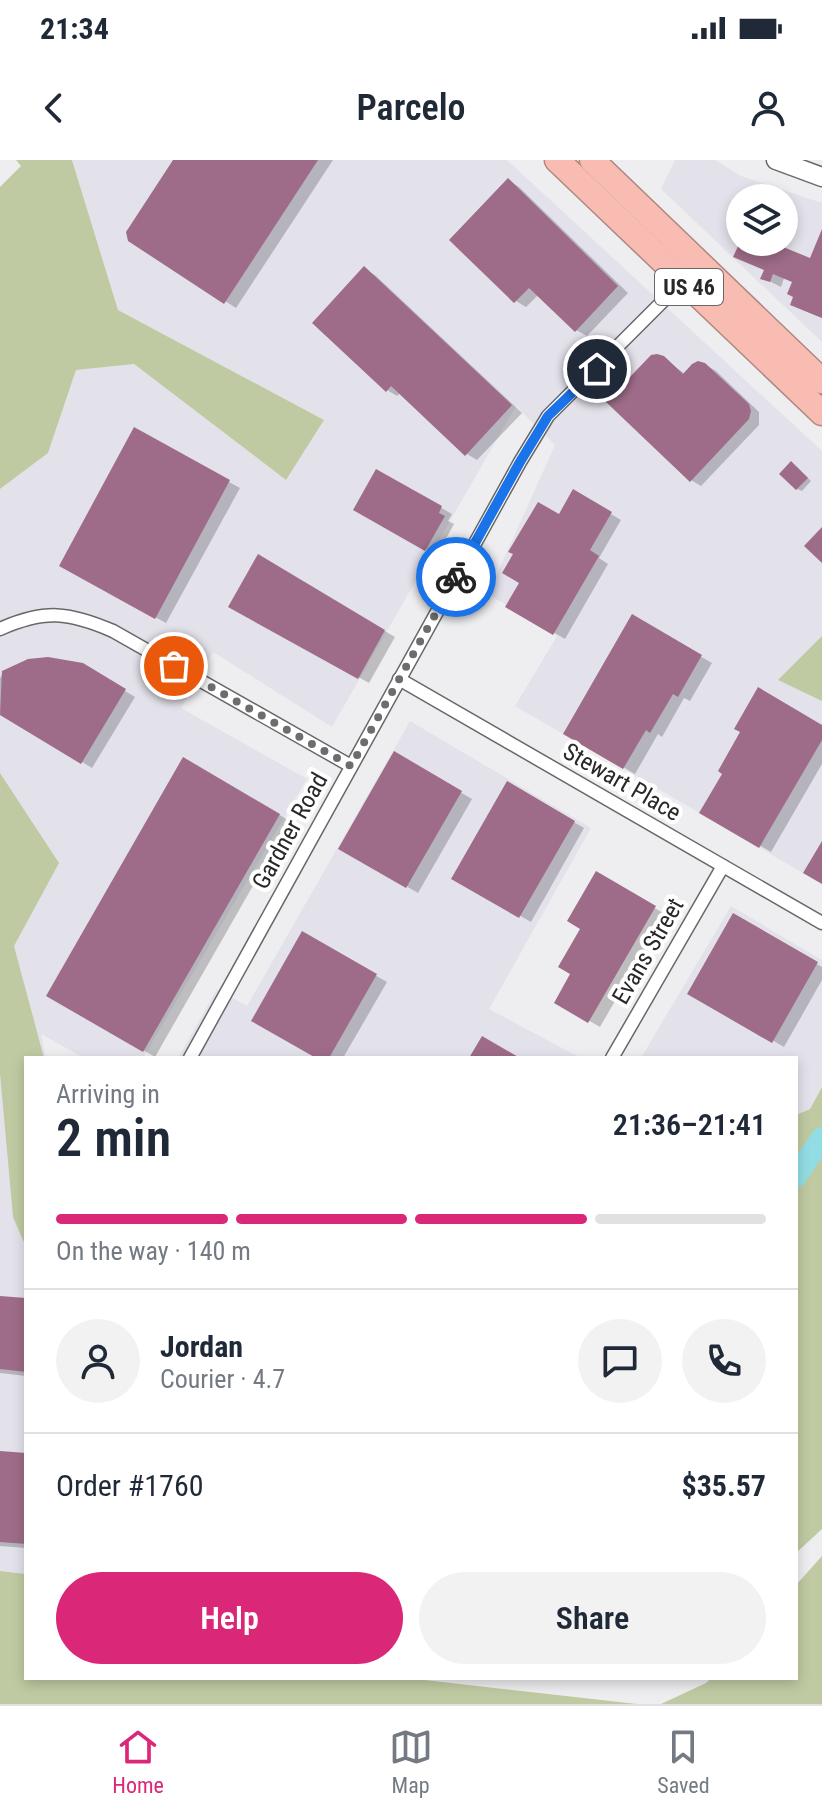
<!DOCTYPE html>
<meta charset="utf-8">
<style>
:root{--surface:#fff;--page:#f2f2f3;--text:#1f2937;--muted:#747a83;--line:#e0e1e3;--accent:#db2777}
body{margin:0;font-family:"Roboto Condensed",sans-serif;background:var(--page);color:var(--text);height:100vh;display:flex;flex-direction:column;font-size:30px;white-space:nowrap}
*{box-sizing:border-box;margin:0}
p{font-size:26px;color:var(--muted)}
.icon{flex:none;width:44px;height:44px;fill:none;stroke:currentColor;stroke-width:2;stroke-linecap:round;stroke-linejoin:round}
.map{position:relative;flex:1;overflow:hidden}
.drawer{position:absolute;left:24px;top:896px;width:774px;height:624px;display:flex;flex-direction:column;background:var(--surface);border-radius:0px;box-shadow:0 4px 12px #0003}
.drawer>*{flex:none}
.fabs{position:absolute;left:726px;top:24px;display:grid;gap:16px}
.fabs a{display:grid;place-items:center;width:72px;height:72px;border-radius:50%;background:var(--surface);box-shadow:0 4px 12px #0003;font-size:40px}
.pin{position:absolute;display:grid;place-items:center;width:68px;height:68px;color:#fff;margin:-34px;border:4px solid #fff;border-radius:50%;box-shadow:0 2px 8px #0007}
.courier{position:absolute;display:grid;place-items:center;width:80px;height:80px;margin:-40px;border:6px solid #1a73e8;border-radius:50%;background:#fff;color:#222;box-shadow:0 2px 10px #0007}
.summary em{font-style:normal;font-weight:600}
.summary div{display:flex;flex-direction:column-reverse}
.summary{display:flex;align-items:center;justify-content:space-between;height:136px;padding:0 32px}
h1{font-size:52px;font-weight:600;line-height:60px}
.bar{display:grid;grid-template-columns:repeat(4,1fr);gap:12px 8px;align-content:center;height:96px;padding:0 32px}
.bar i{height:10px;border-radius:6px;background:var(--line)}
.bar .selected{background:var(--accent)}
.bar p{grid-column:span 4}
.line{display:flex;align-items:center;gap:20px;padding:0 32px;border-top:2px solid var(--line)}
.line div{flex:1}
.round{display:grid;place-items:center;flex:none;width:84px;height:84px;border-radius:42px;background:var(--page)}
.action{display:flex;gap:16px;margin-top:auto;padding:16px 32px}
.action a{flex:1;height:92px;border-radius:48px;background:var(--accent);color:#fff;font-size:32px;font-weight:600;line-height:92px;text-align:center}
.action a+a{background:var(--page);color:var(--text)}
.status{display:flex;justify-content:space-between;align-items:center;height:56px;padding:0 40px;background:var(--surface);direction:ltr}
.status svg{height:22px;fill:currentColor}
header{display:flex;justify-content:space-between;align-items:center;height:104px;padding:0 32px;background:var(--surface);font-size:36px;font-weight:600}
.dock{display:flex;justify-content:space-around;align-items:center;height:112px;border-top:2px solid var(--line);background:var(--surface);font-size:22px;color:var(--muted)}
.dock a{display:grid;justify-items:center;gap:4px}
.dock .selected{color:var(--accent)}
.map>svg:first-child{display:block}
</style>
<div class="status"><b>21:34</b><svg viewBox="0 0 49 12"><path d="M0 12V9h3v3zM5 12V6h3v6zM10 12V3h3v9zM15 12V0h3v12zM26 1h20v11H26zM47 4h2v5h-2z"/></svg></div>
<header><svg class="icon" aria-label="back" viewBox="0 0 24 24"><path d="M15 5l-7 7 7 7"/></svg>Parcelo<svg class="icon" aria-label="person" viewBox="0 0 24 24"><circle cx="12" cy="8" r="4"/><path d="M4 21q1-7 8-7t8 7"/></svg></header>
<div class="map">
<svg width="822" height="1544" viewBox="0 0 822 1544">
<rect width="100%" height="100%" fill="#eeeef0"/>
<g fill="#e3e2eb" fill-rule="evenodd">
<path d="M 72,0 L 507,0 L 822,291 L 822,724 L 515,546 L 557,476 L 488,434 L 555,285 L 516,246 L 332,567 L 213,492 L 181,548 L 307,619 L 143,898 L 84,898 L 41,874 L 46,898 L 26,898 L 26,1414 L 0,1411 L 0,329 L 48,293 L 76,210 L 134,204 L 286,320 L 324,260 L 118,150 Z"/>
<path d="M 675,0 L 715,0 L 741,16 L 822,43 L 822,182 L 661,29 ZM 740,38 L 784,38 L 784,82 L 740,82 Z"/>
<path d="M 410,561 L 591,668 L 489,849 L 577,896 L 576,898 L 178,898 L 217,829 L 247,846 Z"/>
<path d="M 731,746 L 822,800 L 822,927 L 810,949 L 796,955 L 796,898 L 641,898 Z"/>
</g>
<g fill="#bfcaa2">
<path d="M 16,0 L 72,0 L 118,150 L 324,260 L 286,320 L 134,204 L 76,210 L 48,293 L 0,329 L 0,27 L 21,6 Z"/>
<path d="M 822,476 L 822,541 L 778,520 Z"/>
<path d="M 0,613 L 59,703 L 14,786 L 44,898 L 26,898 L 26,1087 L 13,1057 L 0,913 Z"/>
<path d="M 822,927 L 822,1369 L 796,1393 L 796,955 L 810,949 Z"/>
<path d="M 822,1396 L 822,1544 L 661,1544 L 706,1523 L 711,1518 L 796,1518 L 796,1425 Z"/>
<path d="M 0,1411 L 26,1414 L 26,1518 L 407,1518 L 637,1544 L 0,1544 Z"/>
</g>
<g fill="#0003">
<path d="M 175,0 L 333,0 L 236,148 L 130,80 Z"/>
<path d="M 508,20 L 519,27 L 628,133 L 587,176 L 576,170 L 539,134 L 526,147 L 516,141 Z"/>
<path d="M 784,41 L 795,47 L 784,73 Z"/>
<path d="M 822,74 L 822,158 L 803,150 L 794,122 L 784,118 L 781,127 L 763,118 L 766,111 L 742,82 L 780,82 L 778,87 L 811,101 Z"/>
<path d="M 364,109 L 375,115 L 522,253 L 477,300 L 467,294 L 401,232 L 397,236 L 387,230 Z"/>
<path d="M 663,198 L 685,214 L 704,204 L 716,211 L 759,252 L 759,265 L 701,326 L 691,320 Z"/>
<path d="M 134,270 L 240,328 L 166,463 L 61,405 Z"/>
<path d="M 796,306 L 811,321 L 802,331 L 797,329 Z"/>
<path d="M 377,311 L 452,354 L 448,361 L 454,364 L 437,395 L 356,349 Z"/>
<path d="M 574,332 L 621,360 L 599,398 L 608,404 L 565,479 L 508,446 Z"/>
<path d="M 259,397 L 395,477 L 369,523 L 231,446 Z"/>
<path d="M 632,457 L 712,503 L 690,541 L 684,538 L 662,577 L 658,574 L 635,614 L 565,573 Z"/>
<path d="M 82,505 L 135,537 L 92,608 L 0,552 L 0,518 L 3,513 Z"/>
<path d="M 822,567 L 822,604 L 771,692 L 702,652 Z"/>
<path d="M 395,594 L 472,639 L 418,733 L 341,688 Z"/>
<path d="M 184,600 L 290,661 L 155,897 L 49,835 Z"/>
<path d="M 508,624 L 584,668 L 531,762 L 454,718 Z"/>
<path d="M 596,714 L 665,754 L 600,867 L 557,842 L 573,813 Z"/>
<path d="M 733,756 L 822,807 L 822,820 L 784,887 L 690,833 Z"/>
<path d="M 303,774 L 387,822 L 343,898 L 320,898 Z"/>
<path d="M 0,1138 L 26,1140 L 26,1216 L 0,1213 Z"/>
<path d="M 0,1293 L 26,1295 L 26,1388 L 0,1386 Z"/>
</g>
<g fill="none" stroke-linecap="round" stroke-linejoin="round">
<path stroke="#92dde4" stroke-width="22" d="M 796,1016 L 822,978"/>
</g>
<g fill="#9e6c88">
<path d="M 173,0 L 318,0 L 224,144 L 128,81 L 126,72 Z"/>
<path d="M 508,18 L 618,126 L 575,172 L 529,128 L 514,143 L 449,80 Z"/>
<path d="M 822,69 L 822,158 L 790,145 L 793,137 L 787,134 L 792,122 L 773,114 L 770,122 L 760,119 L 764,110 L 733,97 L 740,82 L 771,82 L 810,98 Z"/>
<path d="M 364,106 L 512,245 L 465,296 L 391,226 L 386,232 L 312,163 Z"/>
<path d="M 657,194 L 664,196 L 683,214 L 692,204 L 698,201 L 705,203 L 749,244 L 751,251 L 749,259 L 690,322 L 606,242 L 651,195 Z"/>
<path d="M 134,267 L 230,320 L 155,459 L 59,406 Z"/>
<path d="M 791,301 L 808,318 L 796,330 L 779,314 Z"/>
<path d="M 376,309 L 442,346 L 439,353 L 445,356 L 425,391 L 353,350 Z"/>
<path d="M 573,329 L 612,352 L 590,390 L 599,396 L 553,475 L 505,447 L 519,423 L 502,413 L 513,394 L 508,392 L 538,342 L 559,354 Z"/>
<path d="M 822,367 L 822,403 L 804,386 Z"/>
<path d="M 258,394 L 385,470 L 358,519 L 228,447 Z"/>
<path d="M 632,454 L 702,495 L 678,537 L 673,534 L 650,573 L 646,570 L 623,609 L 563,574 Z"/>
<path d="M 48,497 L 83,503 L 126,529 L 81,604 L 0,555 L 2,511 L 28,499 Z"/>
<path d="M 758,527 L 822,565 L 822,580 L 759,688 L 699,653 L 722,614 L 718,611 L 740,572 L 734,569 Z"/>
<path d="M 394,591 L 462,631 L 406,728 L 338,689 Z"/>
<path d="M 183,597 L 280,654 L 143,892 L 46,836 Z"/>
<path d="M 507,621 L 575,661 L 519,758 L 451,719 Z"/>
<path d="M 822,681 L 822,724 L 803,713 Z"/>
<path d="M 596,711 L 656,746 L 588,863 L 554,843 L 570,814 L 558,807 L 580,769 L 567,761 Z"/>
<path d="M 733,753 L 818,802 L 772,883 L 687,834 Z"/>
<path d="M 302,771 L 377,814 L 329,898 L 316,898 L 251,861 Z"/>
<path d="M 482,876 L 520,898 L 469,898 Z"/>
<path d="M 0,1136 L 26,1138 L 26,1212 L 0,1209 Z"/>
<path d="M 0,1291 L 26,1293 L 26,1384 L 0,1382 Z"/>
</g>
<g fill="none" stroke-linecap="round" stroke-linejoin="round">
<g stroke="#686769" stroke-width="15">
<g id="street">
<path d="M 0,469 C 45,449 69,452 113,471 L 351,606"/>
<path d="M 399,519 L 822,763"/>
<path d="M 190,898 L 520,302 L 548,256 L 683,121"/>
<path d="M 612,898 L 723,706"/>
</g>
</g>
<g stroke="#686769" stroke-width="21">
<path id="secondary" d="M 776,0 L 822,17"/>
</g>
<g stroke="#af8882" stroke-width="27">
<g id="highway">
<path d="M 557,0 L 822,253"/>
<path d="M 592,0 L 822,221"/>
</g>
</g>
<use href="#street" stroke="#fff" stroke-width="12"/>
<use href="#secondary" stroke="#fff" stroke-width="18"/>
<use href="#highway" stroke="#f8bcb2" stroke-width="24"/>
</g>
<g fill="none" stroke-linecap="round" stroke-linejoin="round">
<path stroke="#6d6d6f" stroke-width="8" stroke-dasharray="0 14.4" d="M 174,506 L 351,606 L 456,417"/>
<path stroke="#1a73e8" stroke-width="10" d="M 456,417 L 520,302 L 548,256 L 597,209"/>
</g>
<g text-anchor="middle" stroke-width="8" stroke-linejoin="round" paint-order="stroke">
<rect fill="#fff" stroke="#686869" stroke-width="2" x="655" y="109" width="68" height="36" rx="6"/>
<g font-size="22" font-weight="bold" fill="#282829">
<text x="689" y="135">US 46</text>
</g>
<g font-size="24" fill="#282829" stroke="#fff">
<text transform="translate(622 622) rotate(30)" y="8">Stewart Place</text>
<text transform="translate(290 671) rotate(-61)" y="8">Gardner Road</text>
<text transform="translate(648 791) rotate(-60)" y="8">Evans Street</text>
</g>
</g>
</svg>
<div class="fabs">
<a><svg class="icon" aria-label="layers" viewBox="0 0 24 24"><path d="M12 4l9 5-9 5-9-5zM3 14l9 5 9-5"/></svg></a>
</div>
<div class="pin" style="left:174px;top:506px;background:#ea580c"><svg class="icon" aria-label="bag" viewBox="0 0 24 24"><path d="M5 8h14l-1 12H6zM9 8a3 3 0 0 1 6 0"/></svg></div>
<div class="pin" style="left:597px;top:209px;background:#1f2937"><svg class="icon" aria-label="home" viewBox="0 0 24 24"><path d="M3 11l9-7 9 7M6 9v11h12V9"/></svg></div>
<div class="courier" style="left:456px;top:417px"><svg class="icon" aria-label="bike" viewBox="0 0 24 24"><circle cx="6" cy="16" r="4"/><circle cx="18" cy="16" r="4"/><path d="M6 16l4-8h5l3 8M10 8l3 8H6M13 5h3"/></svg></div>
<section class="drawer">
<div class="summary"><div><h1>2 min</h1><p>Arriving in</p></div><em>21:36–21:41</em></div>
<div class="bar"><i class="selected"></i><i class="selected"></i><i class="selected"></i><i></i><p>On the way · 140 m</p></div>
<div class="line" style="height:144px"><a class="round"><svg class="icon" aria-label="person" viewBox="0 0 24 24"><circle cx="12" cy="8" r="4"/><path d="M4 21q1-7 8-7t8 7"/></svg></a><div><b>Jordan</b><p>Courier · 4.7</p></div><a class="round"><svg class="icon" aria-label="chat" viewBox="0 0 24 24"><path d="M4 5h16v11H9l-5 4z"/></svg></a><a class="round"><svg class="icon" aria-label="phone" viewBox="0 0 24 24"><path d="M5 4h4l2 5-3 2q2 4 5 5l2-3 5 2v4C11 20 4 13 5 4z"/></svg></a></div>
<div class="line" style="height:104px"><div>Order #1760</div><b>$35.57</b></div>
<div class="action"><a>Help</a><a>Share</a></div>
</section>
</div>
<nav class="dock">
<a class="selected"><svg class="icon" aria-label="home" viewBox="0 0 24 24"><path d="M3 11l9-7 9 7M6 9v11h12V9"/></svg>Home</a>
<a><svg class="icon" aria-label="map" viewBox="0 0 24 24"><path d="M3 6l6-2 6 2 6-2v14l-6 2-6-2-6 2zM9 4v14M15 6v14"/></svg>Map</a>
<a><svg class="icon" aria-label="saved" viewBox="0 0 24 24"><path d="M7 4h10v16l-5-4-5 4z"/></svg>Saved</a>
</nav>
